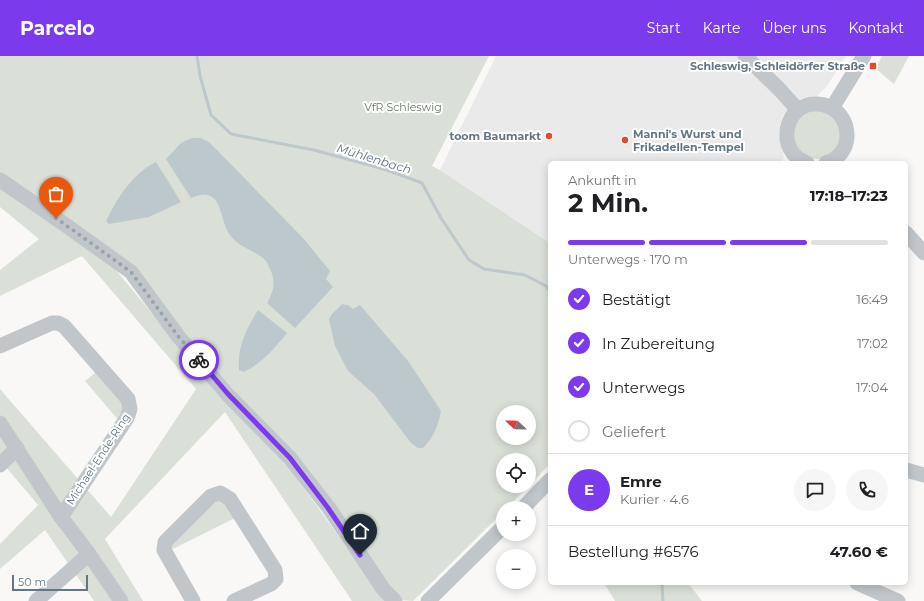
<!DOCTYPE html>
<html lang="de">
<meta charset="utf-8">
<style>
:root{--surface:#fff;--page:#f6f6f6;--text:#202124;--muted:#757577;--line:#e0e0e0;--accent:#7c3aed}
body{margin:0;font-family:Montserrat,sans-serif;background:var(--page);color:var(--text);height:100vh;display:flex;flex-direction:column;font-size:15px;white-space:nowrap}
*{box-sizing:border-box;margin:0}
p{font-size:13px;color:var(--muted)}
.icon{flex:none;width:22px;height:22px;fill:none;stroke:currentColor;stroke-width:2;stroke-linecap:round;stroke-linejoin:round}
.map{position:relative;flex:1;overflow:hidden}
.side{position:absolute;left:548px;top:105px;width:360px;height:424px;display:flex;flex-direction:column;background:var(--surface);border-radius:6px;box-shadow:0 2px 10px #0003}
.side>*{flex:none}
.needle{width:26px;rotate:292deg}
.controls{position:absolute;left:496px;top:349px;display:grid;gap:8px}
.controls a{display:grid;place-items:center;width:40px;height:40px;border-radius:50%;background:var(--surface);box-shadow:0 2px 10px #0003;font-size:20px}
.scale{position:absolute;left:12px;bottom:10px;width:76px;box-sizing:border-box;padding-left:4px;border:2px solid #637681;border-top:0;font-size:11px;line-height:14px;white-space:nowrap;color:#637681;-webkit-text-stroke:3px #fff;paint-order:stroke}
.pin{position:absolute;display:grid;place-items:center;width:34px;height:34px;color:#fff;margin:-41px -17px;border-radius:50% 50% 50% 0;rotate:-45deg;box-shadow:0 0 4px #0007}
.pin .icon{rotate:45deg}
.courier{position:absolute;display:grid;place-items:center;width:40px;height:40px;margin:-20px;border:3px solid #7c3aed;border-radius:50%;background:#fff;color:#222;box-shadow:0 1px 5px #0007}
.overview em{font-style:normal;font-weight:700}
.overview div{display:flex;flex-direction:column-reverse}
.overview{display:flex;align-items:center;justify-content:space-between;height:68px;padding:0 20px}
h1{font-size:26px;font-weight:700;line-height:30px}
.bar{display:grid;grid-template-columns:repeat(4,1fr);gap:6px 4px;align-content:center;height:48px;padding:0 20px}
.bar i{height:5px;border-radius:3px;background:var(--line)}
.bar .active{background:var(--accent)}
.bar p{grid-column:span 4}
.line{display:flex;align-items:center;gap:10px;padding:0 20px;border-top:1px solid var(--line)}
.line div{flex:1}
.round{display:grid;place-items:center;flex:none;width:42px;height:42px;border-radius:21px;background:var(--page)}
ol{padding:0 20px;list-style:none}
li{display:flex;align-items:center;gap:12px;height:44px}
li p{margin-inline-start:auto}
li .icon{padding:4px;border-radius:50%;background:var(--accent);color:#fff;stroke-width:4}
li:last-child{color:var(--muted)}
li i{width:22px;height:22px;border:2px solid var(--line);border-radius:50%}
header{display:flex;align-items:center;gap:24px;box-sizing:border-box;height:56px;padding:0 20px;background:var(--accent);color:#fff}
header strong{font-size:19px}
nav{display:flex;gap:22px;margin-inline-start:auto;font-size:14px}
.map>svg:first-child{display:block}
</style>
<header>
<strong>Parcelo</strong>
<nav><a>Start</a><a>Karte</a><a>Über uns</a><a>Kontakt</a></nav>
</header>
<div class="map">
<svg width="924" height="545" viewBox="0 0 924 545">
<rect width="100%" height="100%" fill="#f9f8f6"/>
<path fill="#e9eae9" d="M 496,0 L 846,0 L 827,30 L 814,43 L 802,42 L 782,60 L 779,79 L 784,101 L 781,107 L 550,107 L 550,187 L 440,114 Z"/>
<g fill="#dae0d7" fill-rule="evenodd">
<path d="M 0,0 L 489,0 L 432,110 L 440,114 L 550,187 L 550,408 L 507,452 L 503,452 L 503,456 L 413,545 L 400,544 L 336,453 L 181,273 L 132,209 L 0,118 ZM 503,356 L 529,356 L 529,382 L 503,382 ZM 503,404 L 529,404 L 529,430 L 503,430 Z"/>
<path d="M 882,0 L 909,0 L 894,28 L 876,13 Z"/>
<circle cx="817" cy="79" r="24"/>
<path d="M 0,130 L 115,213 L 220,339 L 286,407 L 385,545 L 352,545 L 225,356 L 105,483 L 143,545 L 94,545 L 45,474 L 0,513 L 0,488 L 38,449 L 0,404 L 0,333 L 111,461 L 196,333 L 82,200 L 0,240 L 0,214 L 39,183 L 0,151 Z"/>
<path d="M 96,316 L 123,346 L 125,355 L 120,366 L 85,325 Z"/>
<path d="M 218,445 C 227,448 231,453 235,462 L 171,494 L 171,489 L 211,448 Z"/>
<path d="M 604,527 L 688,527 L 702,545 L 615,545 Z"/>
</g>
<g fill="#bcc8cc">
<path d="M 192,82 L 201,82 L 210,87 L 303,182 L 330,215 L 326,223 L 333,231 L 295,272 L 267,247 C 273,236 276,228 271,215 C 269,212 268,207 265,204 C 255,194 239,192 230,179 C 218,163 224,128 191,142 L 166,103 L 181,87 Z"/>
<path d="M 156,106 L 181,146 L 149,161 L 109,168 L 106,165 C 117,142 133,117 156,106 Z"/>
<path d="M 342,248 L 348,249 L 353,253 L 360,249 L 408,305 L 441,355 C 438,370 434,381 423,392 L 418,392 L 411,387 L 374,338 L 348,315 L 335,290 L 329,263 L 332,258 Z"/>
<path d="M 258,254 L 287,277 C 274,293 262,307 244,316 L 239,314 C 237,291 246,274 258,254 Z"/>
</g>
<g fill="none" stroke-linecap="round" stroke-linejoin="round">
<g stroke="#bcc8cc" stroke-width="3">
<path d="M 197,0 L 200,20 L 211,59 L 231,78 L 314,94 L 387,114 L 422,127 L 441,162 L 469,204 L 484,213 L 525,219 L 546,230 L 550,236"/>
<path d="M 662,527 L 663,545"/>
</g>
<g stroke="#c1c6ca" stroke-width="15">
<path d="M 745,0 L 780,34 L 798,54"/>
<path d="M 832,52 L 864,0"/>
<path d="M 807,107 C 775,96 783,47 817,48 C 851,49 859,97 826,107"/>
<path d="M 0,124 L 67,170 L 131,216 L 178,280 L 228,339 L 290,402 L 329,452 L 384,534 L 395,545"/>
<path d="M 906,177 L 924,197"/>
<path d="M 0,290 L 52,267 L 58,267 L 64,270 L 128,343 L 130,353 L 127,362 L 61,461"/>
<path d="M 0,367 L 61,461 L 89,498 L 121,545"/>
<path d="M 0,409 L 17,392"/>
<path d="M 906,414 L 924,419"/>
<path d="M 523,452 L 550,424"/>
<path d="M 857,527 L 898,545"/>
<path d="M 36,545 L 89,498"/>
<path d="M 193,545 L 164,494 L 165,486 L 211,440 L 220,437 L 230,443 L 275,514 L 276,523 L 271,528 L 234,545"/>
<path d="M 428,545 L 503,471"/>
</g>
</g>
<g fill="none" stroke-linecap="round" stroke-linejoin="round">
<path stroke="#98a4aa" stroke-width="4" stroke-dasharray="0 7.2" d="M 56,162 L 131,216 L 178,280 L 199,304"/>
<path stroke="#7c3aed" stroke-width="5" d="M 199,304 L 228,338 L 290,402 L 328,452 L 360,499"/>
</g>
<g fill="#e64b29" stroke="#fff" stroke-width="1.5">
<rect x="869" y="6" width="8" height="8" rx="2"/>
<circle cx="549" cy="80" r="4"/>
<circle cx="625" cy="84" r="4"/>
</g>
<g text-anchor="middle" stroke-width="4" stroke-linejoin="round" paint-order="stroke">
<g font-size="11" font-weight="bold" fill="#637681" stroke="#fff" text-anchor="end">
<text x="865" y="14">Schleswig, Schleidörfer Straße</text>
<text x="633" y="82" text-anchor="start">Manni's Wurst und<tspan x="633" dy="13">Frikadellen-Tempel</tspan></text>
<text x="541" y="84">toom Baumarkt</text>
</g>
<g font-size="11" fill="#677962" stroke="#fff">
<text x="403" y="55">VfR Schleswig</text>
</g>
<g font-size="11" fill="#637681" stroke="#fff">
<text transform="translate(98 403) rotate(-57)" y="4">Michael-Ende-Ring</text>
</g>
<g font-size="12" font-style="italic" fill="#5e757c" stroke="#fff">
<text transform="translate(374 103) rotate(17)" y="4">Mühlenbach</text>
</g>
</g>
</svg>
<div class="controls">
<a><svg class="needle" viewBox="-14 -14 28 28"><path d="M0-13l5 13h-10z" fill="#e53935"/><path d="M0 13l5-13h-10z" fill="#757577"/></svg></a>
<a><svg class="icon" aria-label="locate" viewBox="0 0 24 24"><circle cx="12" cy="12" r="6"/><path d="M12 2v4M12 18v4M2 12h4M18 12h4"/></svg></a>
<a>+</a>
<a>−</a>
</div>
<div class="scale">50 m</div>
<div class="pin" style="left:56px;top:162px;background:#ea580c"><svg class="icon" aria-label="bag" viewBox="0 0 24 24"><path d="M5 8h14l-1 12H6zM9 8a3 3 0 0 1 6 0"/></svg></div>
<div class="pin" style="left:360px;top:499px;background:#1f2937"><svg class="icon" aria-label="home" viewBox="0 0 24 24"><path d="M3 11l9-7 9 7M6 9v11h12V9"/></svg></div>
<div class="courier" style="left:199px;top:304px"><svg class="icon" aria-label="bike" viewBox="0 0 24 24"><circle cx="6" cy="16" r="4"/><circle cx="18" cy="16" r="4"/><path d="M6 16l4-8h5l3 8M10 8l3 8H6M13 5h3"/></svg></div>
<section class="side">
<div class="overview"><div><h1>2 Min.</h1><p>Ankunft in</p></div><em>17:18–17:23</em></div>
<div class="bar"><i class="active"></i><i class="active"></i><i class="active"></i><i></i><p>Unterwegs · 170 m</p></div>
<ol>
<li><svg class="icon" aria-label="check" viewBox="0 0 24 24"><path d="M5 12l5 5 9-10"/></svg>Bestätigt<p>16:49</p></li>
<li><svg class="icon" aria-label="check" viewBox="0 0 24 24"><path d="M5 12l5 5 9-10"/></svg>In Zubereitung<p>17:02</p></li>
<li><svg class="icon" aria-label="check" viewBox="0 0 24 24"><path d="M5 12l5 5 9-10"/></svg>Unterwegs<p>17:04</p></li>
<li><i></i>Geliefert</li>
</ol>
<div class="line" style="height:72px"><b class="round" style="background:var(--accent);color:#fff">E</b><div><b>Emre</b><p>Kurier · 4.6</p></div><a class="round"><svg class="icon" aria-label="chat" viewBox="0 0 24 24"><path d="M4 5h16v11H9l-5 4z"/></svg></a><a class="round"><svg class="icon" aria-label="phone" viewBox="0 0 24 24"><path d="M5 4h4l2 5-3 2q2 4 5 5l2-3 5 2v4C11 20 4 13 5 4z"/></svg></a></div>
<div class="line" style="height:52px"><div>Bestellung #6576</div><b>47.60 €</b></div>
</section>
</div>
